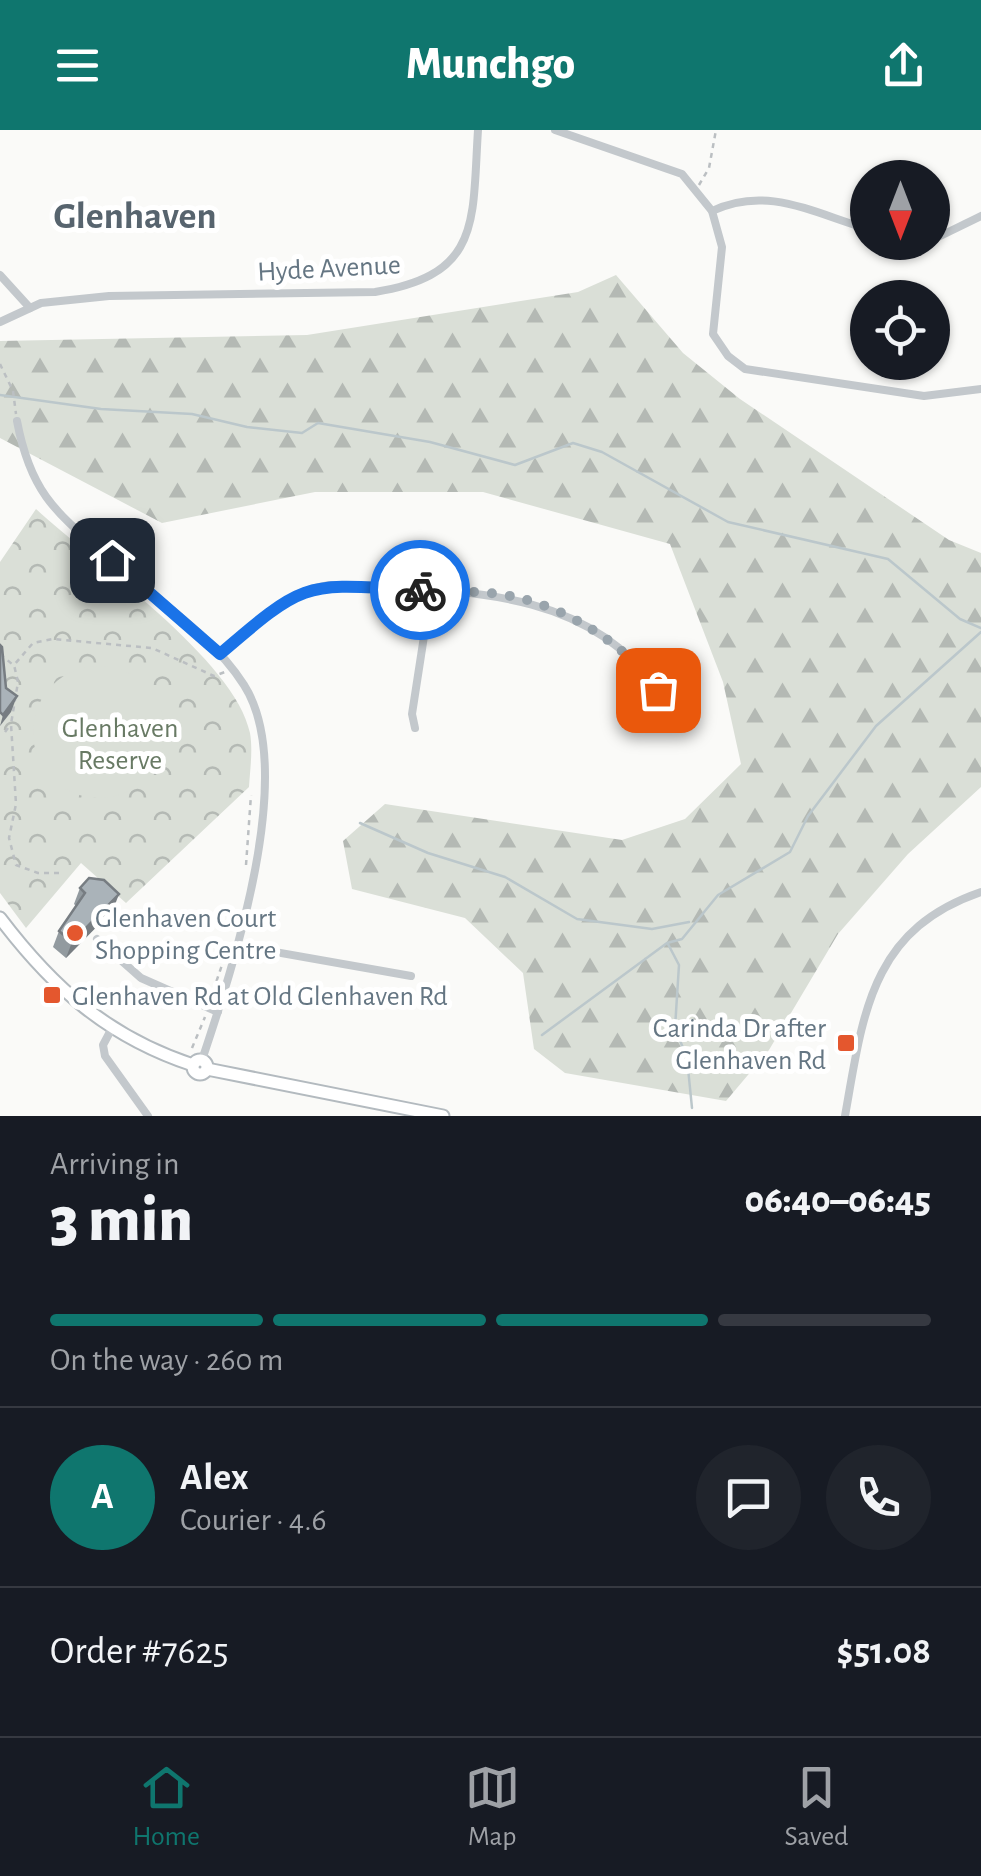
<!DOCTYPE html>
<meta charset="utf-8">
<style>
:root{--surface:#171b24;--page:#20242c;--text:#f1f3f6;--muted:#9ea1a6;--line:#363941;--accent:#0f766e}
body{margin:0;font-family:"Alegreya Sans",sans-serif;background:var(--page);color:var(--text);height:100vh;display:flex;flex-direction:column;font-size:38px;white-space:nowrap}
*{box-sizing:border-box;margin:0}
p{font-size:32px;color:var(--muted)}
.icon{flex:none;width:55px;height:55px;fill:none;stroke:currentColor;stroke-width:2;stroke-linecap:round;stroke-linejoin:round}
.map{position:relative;height:986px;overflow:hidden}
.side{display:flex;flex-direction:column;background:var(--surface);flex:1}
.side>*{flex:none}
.needle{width:65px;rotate:180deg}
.fabs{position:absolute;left:850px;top:30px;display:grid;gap:20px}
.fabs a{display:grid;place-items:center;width:100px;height:100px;border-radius:50%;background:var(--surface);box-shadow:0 2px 8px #0004;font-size:50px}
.pin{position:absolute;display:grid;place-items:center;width:85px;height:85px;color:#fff;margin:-42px;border-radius:20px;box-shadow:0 5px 15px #0006}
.courier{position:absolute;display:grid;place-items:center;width:100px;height:100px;margin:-50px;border:8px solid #1a73e8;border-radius:50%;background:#fff;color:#222;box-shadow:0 2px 12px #0007}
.overview em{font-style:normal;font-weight:800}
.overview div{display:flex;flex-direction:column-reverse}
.overview{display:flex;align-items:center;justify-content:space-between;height:170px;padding:0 50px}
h1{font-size:65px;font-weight:800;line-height:75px}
.bar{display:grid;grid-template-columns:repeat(4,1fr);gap:15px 10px;align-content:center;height:120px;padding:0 50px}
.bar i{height:12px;border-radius:8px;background:var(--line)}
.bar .on{background:var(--accent)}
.bar p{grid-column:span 4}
.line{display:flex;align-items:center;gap:25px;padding:0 50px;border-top:2px solid var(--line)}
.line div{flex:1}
.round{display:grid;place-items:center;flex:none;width:105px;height:105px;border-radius:52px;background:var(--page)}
header{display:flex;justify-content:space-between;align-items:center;height:130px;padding:0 50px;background:var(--accent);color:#fff;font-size:45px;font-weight:800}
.tab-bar{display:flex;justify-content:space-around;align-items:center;height:140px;border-top:2px solid var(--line);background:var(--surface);font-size:28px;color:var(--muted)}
.tab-bar a{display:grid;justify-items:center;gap:5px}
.tab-bar .on{color:var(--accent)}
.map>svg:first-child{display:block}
</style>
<header><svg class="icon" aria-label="menu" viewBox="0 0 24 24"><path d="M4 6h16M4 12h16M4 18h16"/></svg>Munchgo<svg class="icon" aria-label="share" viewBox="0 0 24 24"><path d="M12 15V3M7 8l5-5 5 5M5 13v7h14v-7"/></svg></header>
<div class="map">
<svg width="981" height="986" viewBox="0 0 981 986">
<defs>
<pattern id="forest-firs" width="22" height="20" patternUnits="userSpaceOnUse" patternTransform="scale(2.5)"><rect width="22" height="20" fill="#dadfd7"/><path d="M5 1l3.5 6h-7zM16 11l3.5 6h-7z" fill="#b4b9b4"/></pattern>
<pattern id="park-crowns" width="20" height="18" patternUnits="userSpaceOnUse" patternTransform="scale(2.5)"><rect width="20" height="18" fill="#dadfd7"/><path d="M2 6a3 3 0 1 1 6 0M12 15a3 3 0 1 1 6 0" fill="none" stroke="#b4b9b4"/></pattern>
</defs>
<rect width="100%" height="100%" fill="#fafaf8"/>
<path fill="url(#forest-firs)" d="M 616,145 L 683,223 L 740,269 L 949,410 L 981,423 L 981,657 L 908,724 L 838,804 L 769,920 L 726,971 L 565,943 L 534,919 L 523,843 L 465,788 L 352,759 L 343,711 L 385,674 L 622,710 L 685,689 L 741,634 L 723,552 L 670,414 L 483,362 L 315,362 L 162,393 L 0,308 L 0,211 L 307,205 L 578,162 Z"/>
<path fill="url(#park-crowns)" d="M 36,379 C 92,431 236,531 250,603 C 253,620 250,640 249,657 L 126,773 L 81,733 L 26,798 L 0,763 L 0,432 Z"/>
<circle fill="#dadfd7" cx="99" cy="602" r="66"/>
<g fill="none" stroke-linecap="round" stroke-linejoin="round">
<g stroke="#bbc7cb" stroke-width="2.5">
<path d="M 0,265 L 101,279 L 192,284 L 247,297 L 302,303 L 318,293 L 430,312 L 515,335 L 573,313 L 602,322 L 728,392 L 888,429 L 960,489 L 981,498"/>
<path d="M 360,693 L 428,723 L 505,747 L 577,789 L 652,799 L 689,792"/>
<path d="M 668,814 L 679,835 L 675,898 L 687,928 L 692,978"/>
<path d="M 542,905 L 667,813 L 682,809 L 718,765 L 790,722 L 808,686 L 876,596 L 981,502"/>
</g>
<g stroke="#b3babf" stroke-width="15">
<g id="secondary">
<path d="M 0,788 C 53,858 108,907 193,935"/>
<circle cx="200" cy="937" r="7"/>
<path d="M 207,939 L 443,986"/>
</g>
</g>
<g stroke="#bbbfc2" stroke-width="2.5" stroke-dasharray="5 5" stroke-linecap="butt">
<path d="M 699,55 L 709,38 L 716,0"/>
<path d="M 0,234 L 13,261 L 16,284"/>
<path d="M 0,524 L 12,534"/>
<path d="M 5,602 L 10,595"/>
<path d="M 246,735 L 251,665"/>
<path d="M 59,743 L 38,743 L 16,735 L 9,708 L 16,674 L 11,594 L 18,552 L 14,535 L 33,513 L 53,509 L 152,518 L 214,546 L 225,542"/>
<path d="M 210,870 L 222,835"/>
<path d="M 192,918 L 205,887"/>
</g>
<g stroke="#c3c8cc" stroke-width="8">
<path d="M 555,0 L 682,44 L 712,81 L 722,117 L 713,204 L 728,226 L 745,239 L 924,266 L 981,259"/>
<path d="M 712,81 C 767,55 813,83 868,99"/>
<path d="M 932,110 L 981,86"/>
<path d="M 0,145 L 30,178"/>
<path d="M 0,192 L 41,173 L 109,166 L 375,162 C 482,145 472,91 478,0"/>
<path d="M 17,291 C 31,365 57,383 111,430 C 155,468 213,506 244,555 C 299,641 232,840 202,930"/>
<path d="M 220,525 C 254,495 282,462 329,455 C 446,462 582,451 658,560"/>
<path d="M 415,598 L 412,584 L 431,461"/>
<path d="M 97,809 L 141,848 L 218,882"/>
<path d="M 241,816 L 411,846"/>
<path d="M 111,900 L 103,915 L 105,926 L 148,986"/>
<path d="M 845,986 C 863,885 870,800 981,762"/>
</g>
<use href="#secondary" stroke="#fff" stroke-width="11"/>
</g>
<path fill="#929a9f" d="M 80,758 L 113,780 L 66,828 L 53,817 L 59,801 L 76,776 L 74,774 Z"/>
<g fill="#777d82">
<path d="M 17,566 L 11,582 L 0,596 L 3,585 Z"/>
<path d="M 119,764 L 113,780 L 66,828 L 72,812 Z"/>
</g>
<g fill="#aab3b9" stroke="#777d82" stroke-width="2.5">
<path d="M 0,515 L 2,517 L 6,558 L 17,566 L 3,585 L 0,582 Z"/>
<path d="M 89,748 L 104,750 L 119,764 L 72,812 L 59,801 L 85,763 L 80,758 Z"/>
</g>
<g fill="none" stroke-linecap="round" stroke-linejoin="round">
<path stroke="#99a4ac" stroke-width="10" stroke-dasharray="0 18" d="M 420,460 C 451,462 485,460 515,467 C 567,478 628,516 658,560"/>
<path stroke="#1a73e8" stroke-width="12" d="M 112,430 L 220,524 C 308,448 305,454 420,460"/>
</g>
<g fill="#e4572e" stroke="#fff" stroke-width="4">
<circle cx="75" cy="803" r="10"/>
<rect x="42" y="855" width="20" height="20" rx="5"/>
<rect x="836" y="903" width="20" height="20" rx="5"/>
</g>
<g text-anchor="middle" stroke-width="10" stroke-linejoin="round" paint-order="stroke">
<g font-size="28" fill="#657683" stroke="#fff">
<text transform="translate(329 137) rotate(-3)" y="10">Hyde Avenue</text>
</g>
<g font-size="28" fill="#687a64" stroke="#fff">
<text x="120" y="607">Glenhaven<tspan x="120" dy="32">Reserve</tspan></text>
</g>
<g font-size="28" fill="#657683" stroke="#fff" text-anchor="start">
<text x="95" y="797">Glenhaven Court<tspan x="95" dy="32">Shopping Centre</tspan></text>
<text x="72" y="875">Glenhaven Rd at Old Glenhaven Rd</text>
<text x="826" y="907" text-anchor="end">Carinda Dr after<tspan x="826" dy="32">Glenhaven Rd</tspan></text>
</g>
<g font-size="38" font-weight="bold" fill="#57646e" stroke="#fff">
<text x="135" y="98">Glenhaven</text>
</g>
</g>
</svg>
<div class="fabs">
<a><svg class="needle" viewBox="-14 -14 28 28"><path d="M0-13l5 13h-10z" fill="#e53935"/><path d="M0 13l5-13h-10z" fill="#9ea1a6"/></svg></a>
<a><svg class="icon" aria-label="locate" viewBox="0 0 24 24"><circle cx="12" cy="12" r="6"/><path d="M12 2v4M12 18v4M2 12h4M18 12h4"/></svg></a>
</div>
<div class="pin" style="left:658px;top:560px;background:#ea580c"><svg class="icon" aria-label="bag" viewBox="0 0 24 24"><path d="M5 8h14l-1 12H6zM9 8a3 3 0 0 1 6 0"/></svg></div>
<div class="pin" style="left:112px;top:430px;background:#1f2937"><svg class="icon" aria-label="home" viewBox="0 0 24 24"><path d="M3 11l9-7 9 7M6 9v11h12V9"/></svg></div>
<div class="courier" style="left:420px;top:460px"><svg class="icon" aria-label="bike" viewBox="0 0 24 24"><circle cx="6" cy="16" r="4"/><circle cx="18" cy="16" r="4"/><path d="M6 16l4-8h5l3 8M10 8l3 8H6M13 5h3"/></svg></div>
</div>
<section class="side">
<div class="overview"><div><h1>3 min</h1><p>Arriving in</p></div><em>06:40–06:45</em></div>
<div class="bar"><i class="on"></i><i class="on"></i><i class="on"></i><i></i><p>On the way · 260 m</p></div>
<div class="line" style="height:180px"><b class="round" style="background:var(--accent);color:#fff">A</b><div><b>Alex</b><p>Courier · 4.6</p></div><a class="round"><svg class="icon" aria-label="chat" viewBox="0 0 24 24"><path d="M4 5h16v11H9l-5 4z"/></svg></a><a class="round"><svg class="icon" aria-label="phone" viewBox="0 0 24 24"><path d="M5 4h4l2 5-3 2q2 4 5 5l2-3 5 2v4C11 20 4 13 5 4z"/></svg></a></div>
<div class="line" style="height:130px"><div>Order #7625</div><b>$51.08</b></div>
</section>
<nav class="tab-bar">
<a class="on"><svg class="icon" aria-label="home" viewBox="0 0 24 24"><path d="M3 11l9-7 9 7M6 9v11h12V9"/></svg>Home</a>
<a><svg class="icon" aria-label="map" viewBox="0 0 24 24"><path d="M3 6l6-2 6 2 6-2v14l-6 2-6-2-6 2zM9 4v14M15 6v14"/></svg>Map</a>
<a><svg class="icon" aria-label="saved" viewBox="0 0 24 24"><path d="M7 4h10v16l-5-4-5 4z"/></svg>Saved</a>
</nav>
